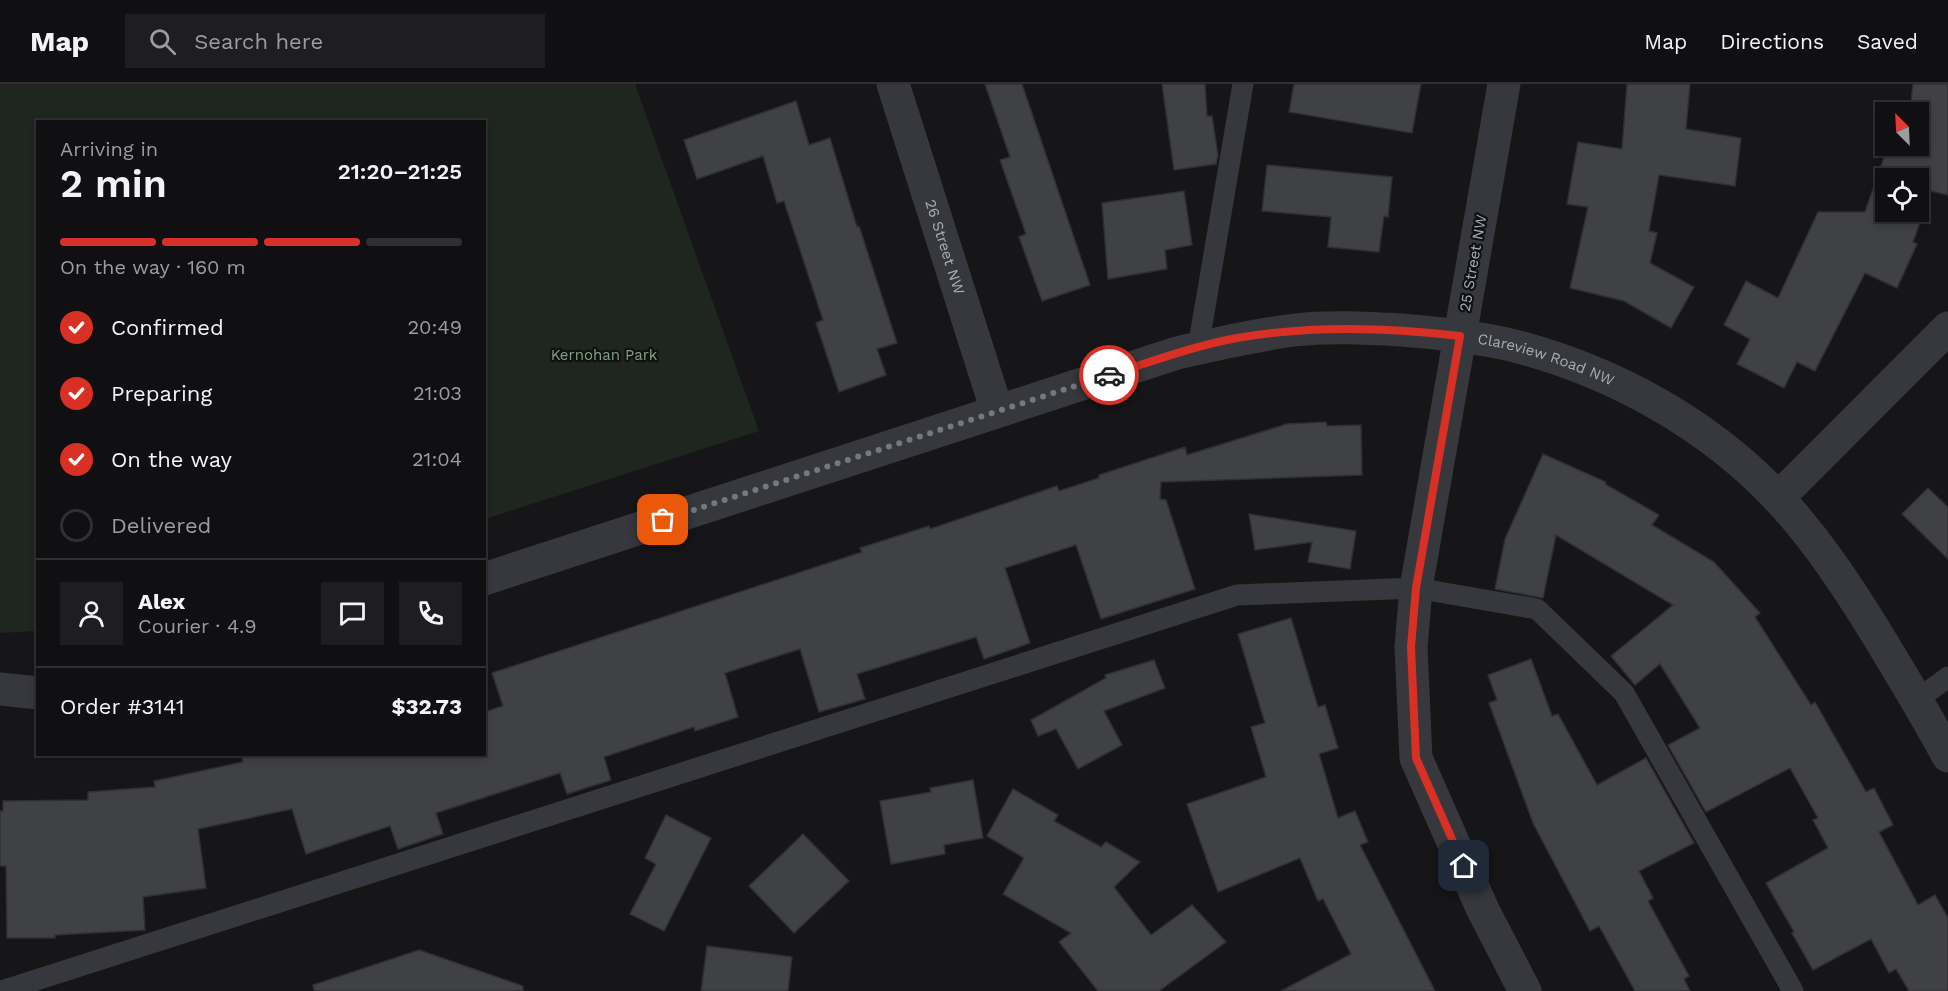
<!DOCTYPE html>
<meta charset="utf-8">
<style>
:root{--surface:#101012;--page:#1e1e20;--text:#f1f3f6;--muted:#9c9d9f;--line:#303032;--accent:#d93025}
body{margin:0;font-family:"Work Sans",sans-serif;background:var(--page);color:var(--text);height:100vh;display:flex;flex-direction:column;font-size:22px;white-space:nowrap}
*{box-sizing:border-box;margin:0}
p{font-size:20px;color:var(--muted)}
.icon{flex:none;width:33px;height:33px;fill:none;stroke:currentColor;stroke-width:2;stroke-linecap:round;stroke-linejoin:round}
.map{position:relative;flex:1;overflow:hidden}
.details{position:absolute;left:36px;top:36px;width:450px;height:636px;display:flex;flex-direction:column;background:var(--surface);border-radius:0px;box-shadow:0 3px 9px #0003,0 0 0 2px var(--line)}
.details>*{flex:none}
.needle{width:39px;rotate:336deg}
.controls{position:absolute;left:1875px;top:18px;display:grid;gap:12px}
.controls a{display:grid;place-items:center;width:54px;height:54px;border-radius:0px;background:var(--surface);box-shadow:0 3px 9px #0003,0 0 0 2px var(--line);font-size:30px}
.pin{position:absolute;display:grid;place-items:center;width:51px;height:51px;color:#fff;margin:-26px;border-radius:12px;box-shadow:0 3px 9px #0006}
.courier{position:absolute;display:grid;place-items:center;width:60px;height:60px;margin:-30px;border:4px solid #d93025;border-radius:50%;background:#fff;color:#222;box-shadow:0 2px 8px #0007}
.head em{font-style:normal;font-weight:600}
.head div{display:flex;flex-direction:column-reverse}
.head{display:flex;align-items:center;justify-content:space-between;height:102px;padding:0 24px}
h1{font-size:39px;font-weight:600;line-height:45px}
.bar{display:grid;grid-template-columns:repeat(4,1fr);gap:9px 6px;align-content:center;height:72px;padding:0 24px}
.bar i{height:8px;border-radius:4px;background:var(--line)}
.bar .active{background:var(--accent)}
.bar p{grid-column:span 4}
.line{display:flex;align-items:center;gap:15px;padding:0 24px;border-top:2px solid var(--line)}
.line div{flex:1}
.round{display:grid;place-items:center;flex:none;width:63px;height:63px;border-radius:0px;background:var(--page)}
ol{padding:0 24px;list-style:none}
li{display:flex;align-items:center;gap:18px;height:66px}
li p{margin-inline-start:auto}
li .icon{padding:6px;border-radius:50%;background:var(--accent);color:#fff;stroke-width:4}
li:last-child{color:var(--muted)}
li i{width:33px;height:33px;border:3px solid var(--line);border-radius:50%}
header{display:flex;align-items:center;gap:36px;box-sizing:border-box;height:84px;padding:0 30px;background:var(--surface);border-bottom:2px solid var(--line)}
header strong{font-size:28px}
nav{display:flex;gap:33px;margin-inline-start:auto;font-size:21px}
.search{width:420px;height:54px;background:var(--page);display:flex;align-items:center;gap:15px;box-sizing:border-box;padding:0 21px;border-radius:0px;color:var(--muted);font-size:22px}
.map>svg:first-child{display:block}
</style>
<header>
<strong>Map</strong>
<div class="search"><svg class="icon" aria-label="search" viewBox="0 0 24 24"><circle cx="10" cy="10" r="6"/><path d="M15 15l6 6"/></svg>Search here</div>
<nav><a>Map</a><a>Directions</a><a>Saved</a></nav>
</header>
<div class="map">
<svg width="1948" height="907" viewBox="0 0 1948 907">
<rect width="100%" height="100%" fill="#161618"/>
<path fill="#1e261f" d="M 0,0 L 635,0 L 759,347 L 485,435 L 484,38 L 38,38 L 37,547 L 0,549 Z"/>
<g fill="#404145" stroke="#303034" stroke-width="1.5" fill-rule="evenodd">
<path d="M 985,0 L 1022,0 L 1090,201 L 1042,217 L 1019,153 L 1026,150 L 1000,76 L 1010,73 Z"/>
<path d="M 1162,0 L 1205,0 L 1207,32 L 1212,32 L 1218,71 L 1216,80 L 1174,86 Z"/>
<path d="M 1294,0 L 1421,0 L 1412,49 L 1289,28 Z"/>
<path d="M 1627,0 L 1690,0 L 1686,45 L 1741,54 L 1735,102 L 1659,91 L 1649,147 L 1657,149 L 1650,179 L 1694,203 L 1671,244 L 1624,217 L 1570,204 L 1588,123 L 1567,120 L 1578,58 L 1622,65 Z"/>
<path d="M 1913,0 L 1948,0 L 1948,111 L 1931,107 L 1913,158 L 1917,160 L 1897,204 L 1865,189 L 1815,287 L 1797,278 L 1784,304 L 1737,280 L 1750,255 L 1724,241 L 1746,197 L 1778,214 L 1818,128 L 1865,128 L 1888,62 L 1918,62 L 1918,28 L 1910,28 ZM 1886,94 L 1918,94 L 1918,128 L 1886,128 Z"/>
<path d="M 796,17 L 809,61 L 830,54 L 857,143 L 859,142 L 897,259 L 877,265 L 886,291 L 839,308 L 816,239 L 823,236 L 784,117 L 777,119 L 763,72 L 697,95 L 684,56 Z"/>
<path d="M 1267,81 L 1392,93 L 1388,133 L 1384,132 L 1379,168 L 1328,163 L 1331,133 L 1262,127 Z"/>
<path d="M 1184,107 L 1192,161 L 1165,166 L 1167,185 L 1108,195 L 1102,119 Z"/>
<path d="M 1326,338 L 1327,342 L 1361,341 L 1362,391 L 1161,398 L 1160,415 L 1166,416 L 1195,505 L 1101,535 L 1076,461 L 1005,484 L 1030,559 L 984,575 L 976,553 L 857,590 L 865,615 L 819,628 L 800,565 L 725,589 L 738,633 L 695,647 L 694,643 L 604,673 L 611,696 L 567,710 L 560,689 L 436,729 L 443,750 L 398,765 L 390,742 L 306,770 L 292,725 L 198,745 L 206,804 L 143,813 L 145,846 L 55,851 L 55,854 L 7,854 L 6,782 L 0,782 L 0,727 L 3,727 L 3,717 L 88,716 L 88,708 L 155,703 L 154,697 L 243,678 L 241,670 L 484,670 L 484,628 L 503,622 L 492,589 L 862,468 L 860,464 L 929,442 L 930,445 L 1057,402 L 1059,407 L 1099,394 L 1099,391 L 1185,363 L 1187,371 L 1287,340 Z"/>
<path d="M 1543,370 L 1606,398 L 1605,400 L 1659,431 L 1652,441 L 1714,478 L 1760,529 L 1755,533 L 1811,621 L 1815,618 L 1866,708 L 1874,704 L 1893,741 L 1879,748 L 1918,821 L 1935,811 L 1948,834 L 1948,907 L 1909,907 L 1896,885 L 1889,889 L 1871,855 L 1813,886 L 1792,849 L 1794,848 L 1766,799 L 1828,764 L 1813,736 L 1818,734 L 1790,684 L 1706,728 L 1668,661 L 1700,644 L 1660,580 L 1635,601 L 1611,572 L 1673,521 L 1556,451 L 1543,514 L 1495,505 L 1505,455 Z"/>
<path d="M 1928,404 L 1948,423 L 1948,475 L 1902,430 Z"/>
<path d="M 1249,430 L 1356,447 L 1350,485 L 1308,478 L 1312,458 L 1255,466 Z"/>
<path d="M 1291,534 L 1318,623 L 1325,621 L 1338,664 L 1319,670 L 1338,734 L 1355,727 L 1368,758 L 1360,761 L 1435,907 L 1281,907 L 1351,870 L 1323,815 L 1318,817 L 1300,774 L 1218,808 L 1187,720 L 1266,693 L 1251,643 L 1265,639 L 1238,550 Z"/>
<path d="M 1531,575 L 1552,632 L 1558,630 L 1597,701 L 1646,674 L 1694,759 L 1639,787 L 1653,814 L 1648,817 L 1689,892 L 1684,895 L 1690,907 L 1635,907 L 1599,842 L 1590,847 L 1533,739 L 1489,619 L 1497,616 L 1488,591 Z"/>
<path d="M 1154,576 L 1165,604 L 1104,627 L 1122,661 L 1078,685 L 1056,645 L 1038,652 L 1031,636 L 1106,594 L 1105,591 Z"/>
<path d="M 973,696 L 983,754 L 944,761 L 945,770 L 891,780 L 880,717 L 931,708 L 930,704 Z"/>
<path d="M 1013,705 L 1058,731 L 1054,737 L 1101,763 L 1106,758 L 1140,778 L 1114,803 L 1151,851 L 1192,821 L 1226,858 L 1159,907 L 1098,907 L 1059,858 L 1071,849 L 1003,810 L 1024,774 L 987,752 Z"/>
<path d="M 666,731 L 711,754 L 664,847 L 630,830 L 656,780 L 645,774 Z"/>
<path d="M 803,750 L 849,797 L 794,849 L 749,802 Z"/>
<path d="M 707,862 L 792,873 L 788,907 L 701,907 Z"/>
<path d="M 419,866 L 523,902 L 523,907 L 314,907 L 313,901 Z"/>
</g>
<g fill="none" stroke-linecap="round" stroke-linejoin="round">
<g stroke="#37383d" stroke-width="21">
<path d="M 1198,264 L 1243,0"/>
<path d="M 1917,616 L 1948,593"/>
<path d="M 2,907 L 1237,511 L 1416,504 L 1537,525 L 1624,609 L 1793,907"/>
</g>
<g stroke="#37383d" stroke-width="33">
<path id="s1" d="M 893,0 L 997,327"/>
<path d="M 1504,0 L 1416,504 L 1411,563 L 1416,674 L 1483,826 L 1525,907"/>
<path d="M 1778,414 L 1948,244"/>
</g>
<g stroke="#37383d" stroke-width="33">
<path id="s2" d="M 484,495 L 1177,269 C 1216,260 1255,251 1295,246 C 1330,242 1366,244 1401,246 C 1439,249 1479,253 1515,262 C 1614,288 1709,340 1779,415 C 1816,455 1846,500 1875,547 C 1900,588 1925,629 1948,672"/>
<path d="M 0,605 L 38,609"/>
</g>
</g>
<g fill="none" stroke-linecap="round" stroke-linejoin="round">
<path stroke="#757880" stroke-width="6" stroke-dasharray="0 10.8" d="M 663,436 L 1109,291"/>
<path stroke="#d93025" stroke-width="8" d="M 1109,291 C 1151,278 1193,262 1237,254 C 1311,241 1385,243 1460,252 L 1416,504 L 1411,563 L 1416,674 L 1464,782"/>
</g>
<g text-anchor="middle" stroke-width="4.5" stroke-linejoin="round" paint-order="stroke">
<g font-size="15" fill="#a8adb8" stroke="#111113">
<text dy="5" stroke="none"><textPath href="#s1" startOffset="171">26 Street NW</textPath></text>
<text transform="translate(1473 179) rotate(-80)" y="5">25 Street NW</text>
<text dy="5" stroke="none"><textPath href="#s2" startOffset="1104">Clareview Road NW</textPath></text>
</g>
<g font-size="15" fill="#7fa381" stroke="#111113">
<text x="604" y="276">Kernohan Park</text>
</g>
</g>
</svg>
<div class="controls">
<a><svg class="needle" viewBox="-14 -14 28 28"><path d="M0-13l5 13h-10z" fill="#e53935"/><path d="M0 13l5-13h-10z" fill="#9c9d9f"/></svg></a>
<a><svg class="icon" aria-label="locate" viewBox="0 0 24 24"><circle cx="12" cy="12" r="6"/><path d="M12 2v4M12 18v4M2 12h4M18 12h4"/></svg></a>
</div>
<div class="pin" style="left:663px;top:436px;background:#ea580c"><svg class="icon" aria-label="bag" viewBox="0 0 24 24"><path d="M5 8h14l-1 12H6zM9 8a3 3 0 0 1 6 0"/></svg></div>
<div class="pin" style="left:1464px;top:782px;background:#1f2937"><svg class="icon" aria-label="home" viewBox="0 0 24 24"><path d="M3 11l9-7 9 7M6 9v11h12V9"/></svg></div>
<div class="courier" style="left:1109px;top:291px"><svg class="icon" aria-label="car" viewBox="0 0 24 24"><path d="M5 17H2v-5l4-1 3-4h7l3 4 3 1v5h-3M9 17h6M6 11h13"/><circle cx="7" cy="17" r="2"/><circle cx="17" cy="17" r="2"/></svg></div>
<section class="details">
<div class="head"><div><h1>2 min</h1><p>Arriving in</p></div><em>21:20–21:25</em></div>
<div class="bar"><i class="active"></i><i class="active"></i><i class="active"></i><i></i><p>On the way · 160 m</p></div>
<ol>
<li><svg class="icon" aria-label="check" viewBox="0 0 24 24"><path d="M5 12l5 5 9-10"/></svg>Confirmed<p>20:49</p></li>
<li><svg class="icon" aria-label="check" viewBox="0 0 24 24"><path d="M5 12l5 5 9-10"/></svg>Preparing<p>21:03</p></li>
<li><svg class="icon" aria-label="check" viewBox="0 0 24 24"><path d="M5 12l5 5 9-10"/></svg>On the way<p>21:04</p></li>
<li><i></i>Delivered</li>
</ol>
<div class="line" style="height:108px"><a class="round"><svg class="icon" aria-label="person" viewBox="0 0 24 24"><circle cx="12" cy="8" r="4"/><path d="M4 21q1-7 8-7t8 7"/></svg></a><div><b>Alex</b><p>Courier · 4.9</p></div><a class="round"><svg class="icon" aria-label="chat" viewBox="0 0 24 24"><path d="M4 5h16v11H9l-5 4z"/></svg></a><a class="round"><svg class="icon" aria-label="phone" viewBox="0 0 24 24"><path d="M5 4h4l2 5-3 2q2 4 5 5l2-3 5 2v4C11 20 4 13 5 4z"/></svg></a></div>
<div class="line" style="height:78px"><div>Order #3141</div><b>$32.73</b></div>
</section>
</div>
